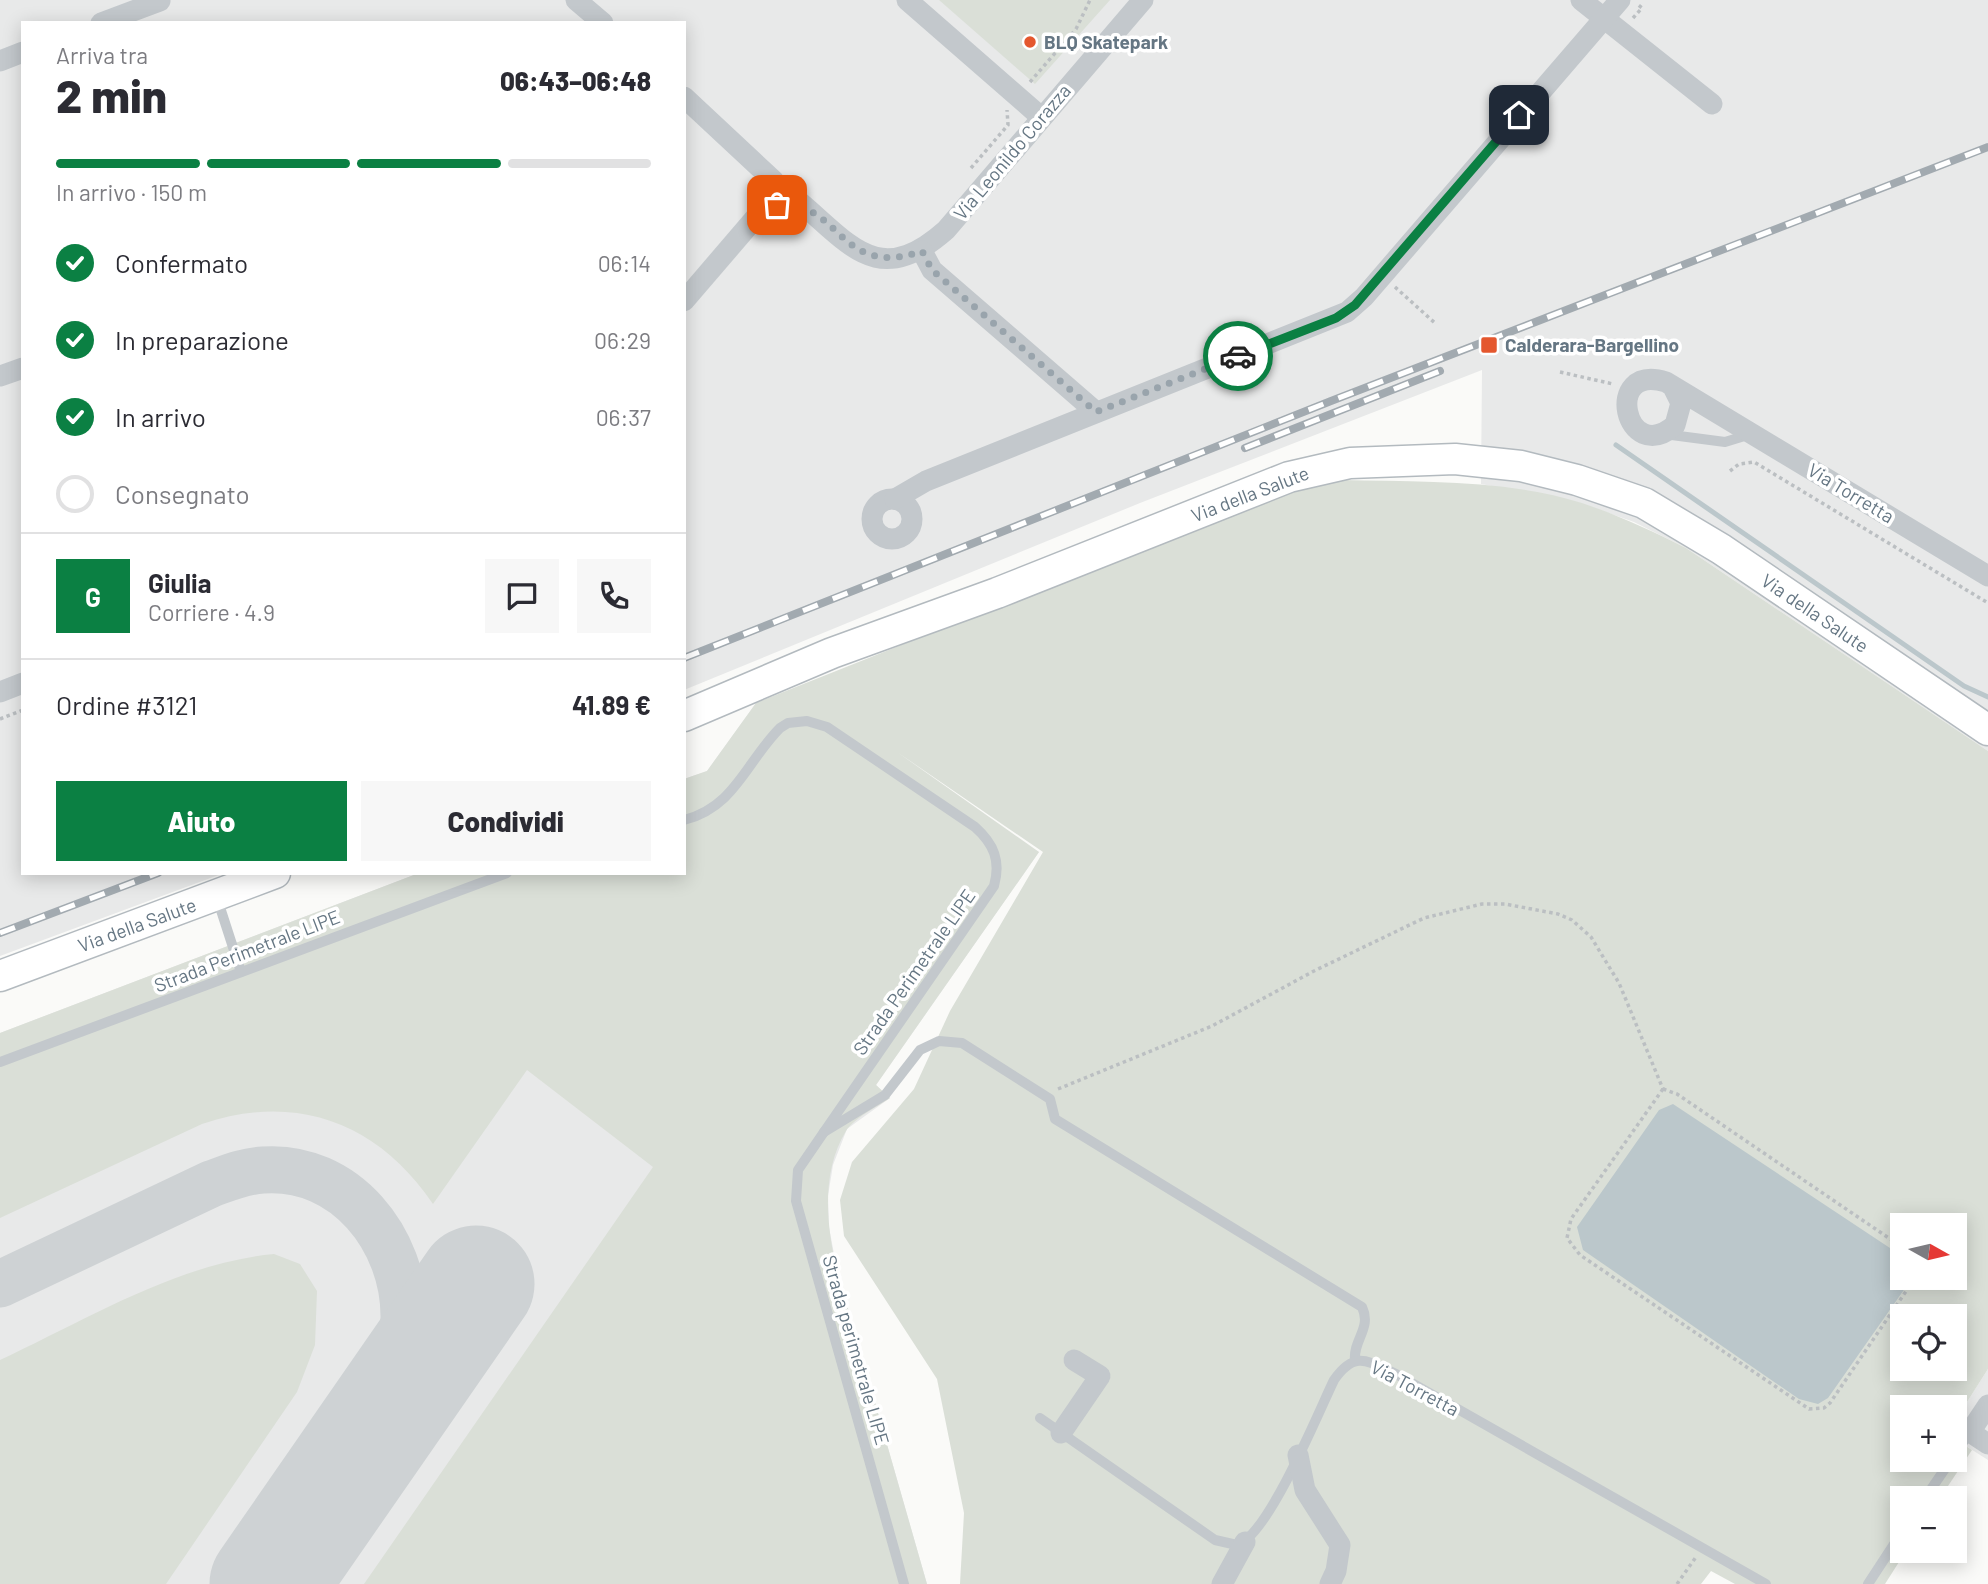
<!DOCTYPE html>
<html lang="it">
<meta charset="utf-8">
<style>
:root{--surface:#fff;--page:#f7f7f7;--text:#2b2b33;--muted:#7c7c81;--line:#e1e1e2;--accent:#0b8043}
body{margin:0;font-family:Barlow,sans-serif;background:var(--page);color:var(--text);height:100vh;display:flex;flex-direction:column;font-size:26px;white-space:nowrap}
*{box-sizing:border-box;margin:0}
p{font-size:23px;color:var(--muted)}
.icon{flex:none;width:38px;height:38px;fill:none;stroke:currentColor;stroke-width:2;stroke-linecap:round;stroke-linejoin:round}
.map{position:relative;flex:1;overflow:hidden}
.panel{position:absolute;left:21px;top:21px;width:665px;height:854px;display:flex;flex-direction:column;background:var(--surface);border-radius:0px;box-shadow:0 4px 18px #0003}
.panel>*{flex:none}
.needle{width:46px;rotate:98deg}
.fabs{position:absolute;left:1890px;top:1213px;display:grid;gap:14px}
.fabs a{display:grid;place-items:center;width:77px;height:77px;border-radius:0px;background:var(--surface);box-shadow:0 4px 18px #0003;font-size:35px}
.pin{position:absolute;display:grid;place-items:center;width:60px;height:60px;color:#fff;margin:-30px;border-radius:14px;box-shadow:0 4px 10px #0006}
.courier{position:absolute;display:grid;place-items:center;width:70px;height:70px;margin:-35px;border:5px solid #0b8043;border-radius:50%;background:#fff;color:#222;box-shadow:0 2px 9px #0007}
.summary em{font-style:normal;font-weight:800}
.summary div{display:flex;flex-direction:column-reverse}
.summary{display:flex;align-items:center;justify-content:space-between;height:119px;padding:0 35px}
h1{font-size:46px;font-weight:800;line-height:52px}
.bar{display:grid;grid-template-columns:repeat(4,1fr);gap:10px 7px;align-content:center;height:84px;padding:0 35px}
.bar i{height:9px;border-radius:5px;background:var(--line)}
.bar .current{background:var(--accent)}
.bar p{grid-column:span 4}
.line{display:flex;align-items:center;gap:18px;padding:0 35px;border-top:2px solid var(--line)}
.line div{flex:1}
.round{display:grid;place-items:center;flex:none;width:74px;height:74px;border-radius:0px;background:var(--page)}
ol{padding:0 35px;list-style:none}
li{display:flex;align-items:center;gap:21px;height:77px}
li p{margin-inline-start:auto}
li .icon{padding:7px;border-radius:50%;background:var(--accent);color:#fff;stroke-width:4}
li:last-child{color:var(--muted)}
li i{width:38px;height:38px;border:4px solid var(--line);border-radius:50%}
.action{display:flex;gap:14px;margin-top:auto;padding:14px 35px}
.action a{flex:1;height:80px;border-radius:0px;background:var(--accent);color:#fff;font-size:28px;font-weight:800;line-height:80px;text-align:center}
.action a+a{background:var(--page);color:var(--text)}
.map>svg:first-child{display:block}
</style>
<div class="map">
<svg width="1988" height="1584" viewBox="0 0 1988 1584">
<rect width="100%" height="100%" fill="#fafaf8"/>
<g fill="#e8e9e9">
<path d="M 0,0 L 1988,0 L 1988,751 L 1686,548 L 1634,522 L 1580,503 L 1481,484 L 1482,370 L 1140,503 L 684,690 L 684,23 L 23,23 L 23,873 L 224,873 L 0,956 Z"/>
<path d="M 756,703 L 1039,852 L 876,1085 L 890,1098 L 847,1129 L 833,1165 L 828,1196 L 829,1227 L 837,1270 L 927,1584 L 0,1584 L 0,1033 L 419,873 L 684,873 L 684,779 L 707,771 Z"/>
<path d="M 1988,1369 L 1988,1460 L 1955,1439 L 1955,1421 Z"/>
</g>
<g fill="#dadfd7" fill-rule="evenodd">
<path d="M 939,0 L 1110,0 L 1035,84 Z"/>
<path d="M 1342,480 C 1421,482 1505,479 1582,503 C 1618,515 1652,531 1686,548 L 1988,751 L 1988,1369 L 1955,1421 L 1955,1407 L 1902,1407 L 1902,1460 L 1955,1460 L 1955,1439 L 1972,1450 L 1940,1498 L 1902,1498 L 1902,1550 L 1906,1551 L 1885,1584 L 1735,1584 L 1711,1571 L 1701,1584 L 960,1584 L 964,1513 L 937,1379 L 844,1236 L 840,1200 L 852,1162 L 914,1089 L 950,1011 L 1043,852 L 897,752 L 1039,852 L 876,1085 L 890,1098 C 877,1107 854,1118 846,1131 C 821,1172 826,1225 837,1270 L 927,1584 L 364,1584 L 653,1167 L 527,1070 L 433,1204 C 378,1123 297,1092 202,1124 L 0,1218 L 0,1033 L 419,873 L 684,873 L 684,779 L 707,771 L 756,703 L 1273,497 ZM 1902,1225 L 1955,1225 L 1955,1278 L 1902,1278 ZM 1902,1316 L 1955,1316 L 1955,1368 L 1902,1368 Z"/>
<path d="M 274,1254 L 300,1264 L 317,1291 L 315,1345 L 297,1392 L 166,1584 L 0,1584 L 0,1360 C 86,1320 178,1263 274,1254 Z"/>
</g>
<path fill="#bbc7cb" d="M 1673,1104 L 1902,1256 L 1902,1278 L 1908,1278 L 1908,1284 L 1828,1398 L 1818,1404 L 1799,1399 L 1583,1250 L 1577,1227 L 1659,1110 Z"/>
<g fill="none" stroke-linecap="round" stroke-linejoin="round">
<path stroke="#bbc7cb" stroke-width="5" d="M 1616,445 L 1964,686 L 1988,697"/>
<path stroke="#ced2d4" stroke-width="47" d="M 0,1284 L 211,1184 C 228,1178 244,1171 263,1170 C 345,1164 405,1240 404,1318 C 403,1360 388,1397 371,1435"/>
<path stroke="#ced2d4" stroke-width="117" d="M 268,1584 L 476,1284"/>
<g stroke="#b3babf" stroke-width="33">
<g id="secondary">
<path d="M 684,716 L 832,653 L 997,593 L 1289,477 L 1350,463 L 1455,459 L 1521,466 L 1577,480 L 1644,503 L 1721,549 L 1988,730"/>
<path d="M 0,976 L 275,873"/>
</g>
</g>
<g stroke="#bbbfc2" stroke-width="3.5" stroke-dasharray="3.5 3.5" stroke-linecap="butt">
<path d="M 1633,18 L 1642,8 L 1637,4"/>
<path d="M 1030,82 L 1076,29 L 1090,0"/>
<path d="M 971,168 L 1008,125 L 1007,110"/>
<path d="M 1395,287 L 1436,324"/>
<path d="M 1560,372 L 1613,384"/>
<path d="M 1730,471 L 1739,464 L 1754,462 L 1988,603"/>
<path d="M 0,719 L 23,710"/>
<path d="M 1058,1089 L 1212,1026 L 1314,971 L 1424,918 L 1482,904 L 1505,904 L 1558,914 L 1572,920 L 1591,937 L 1619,983 L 1663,1089"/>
<path d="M 1663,1089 L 1571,1219 L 1567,1238 L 1580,1255 L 1809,1409 L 1824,1408 L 1830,1403 L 1915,1278"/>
<path d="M 1663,1089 L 1677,1094 L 1902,1247"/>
<path d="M 1677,1584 L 1696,1557"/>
</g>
<g stroke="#c3c8cc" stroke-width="10">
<path d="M 1664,434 L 1725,442 L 1751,434"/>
<path d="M 684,820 C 735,807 746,762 780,728 L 788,723 L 807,721 L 827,727 L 975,827 C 994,844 1001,861 994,886 L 824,1132 L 885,1095 L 920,1050 L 939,1041 L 962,1043 L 1050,1099 L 1055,1119 L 1362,1307 C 1372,1328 1353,1340 1355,1360"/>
<path d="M 217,898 L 241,972"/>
<path d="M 0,1062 L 507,873"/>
<path d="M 824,1132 L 798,1170 L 796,1201 L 904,1584"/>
<path d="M 1040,1418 L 1215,1540 L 1237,1545 C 1268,1536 1318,1413 1334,1380 C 1355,1350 1367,1361 1396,1374 L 1766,1584"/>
<path d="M 1955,1454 L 1970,1432"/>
<path d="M 1925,1498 L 1951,1460"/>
<path d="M 1868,1584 L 1902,1532"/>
</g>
<g stroke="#c3c8cc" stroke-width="21">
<path d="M 576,0 L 603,23"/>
<path d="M 907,0 L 1041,117"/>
<path d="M 1581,0 L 1712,104"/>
<path d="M 101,23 L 160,1"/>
<path d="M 0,61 L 23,52"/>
<path d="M 684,97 L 774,181"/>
<path d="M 790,194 C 847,239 875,293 946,230 L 1143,0"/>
<path d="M 922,251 L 932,270 L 1096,412"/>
<path d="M 684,301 L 774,196"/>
<path d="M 0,376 L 23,368"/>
<path d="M 1673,387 L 1681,403 L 1675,425 C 1625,468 1602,362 1666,382 L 1988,576"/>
<circle cx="892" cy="519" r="20"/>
<path d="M 895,499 L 926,481 L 1347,312 L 1364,297 L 1620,0"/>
<path d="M 0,692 L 23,683"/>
<path d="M 1988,1405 L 1970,1432 L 1988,1444"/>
<path d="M 1061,1433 L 1100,1376 L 1074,1360"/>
<path d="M 1298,1455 L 1305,1490 L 1340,1545 L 1336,1571 L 1330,1584"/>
<path d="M 1222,1584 L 1245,1542"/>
</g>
<use href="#secondary" stroke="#fff" stroke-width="30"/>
<g stroke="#a2aab0" stroke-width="8">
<g id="rail">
<path d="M 1245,448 L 1440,371"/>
<path d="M 684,658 L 1331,401 L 1988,147"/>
<path d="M 0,933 L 158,873"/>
</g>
</g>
<use href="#rail" stroke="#fff" stroke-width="5" stroke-dasharray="16" stroke-linecap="butt"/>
</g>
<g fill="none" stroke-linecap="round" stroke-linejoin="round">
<path stroke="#99a4ac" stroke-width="7" stroke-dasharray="0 12.6" d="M 777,205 C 840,198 839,281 922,251 L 932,270 L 1096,412 L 1238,356"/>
<path stroke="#0b8043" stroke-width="9" d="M 1238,356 L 1336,318 L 1355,305 L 1519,115"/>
</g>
<g fill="#e4572e" stroke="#fff" stroke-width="2.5">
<circle cx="1030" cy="42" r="7"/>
<rect x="1480" y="336" width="18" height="18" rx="3.5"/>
</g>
<g text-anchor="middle" stroke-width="7" stroke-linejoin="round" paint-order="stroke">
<g font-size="19" font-weight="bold" fill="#657683" stroke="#fff" text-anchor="start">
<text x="1044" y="49">BLQ Skatepark</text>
<text x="1505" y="352">Calderara-Bargellino</text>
</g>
<g font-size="19" fill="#657683" stroke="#fff">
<text transform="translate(1012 152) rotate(-50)" y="7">Via Leonildo Corazza</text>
<text transform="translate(1851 493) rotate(31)" y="7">Via Torretta</text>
<text transform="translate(1250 494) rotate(-21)" y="7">Via della Salute</text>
<text transform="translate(1815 613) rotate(34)" y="7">Via della Salute</text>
<text transform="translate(137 925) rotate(-20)" y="7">Via della Salute</text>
<text transform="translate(247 951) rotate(-21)" y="7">Strada Perimetrale LIPE</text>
<text transform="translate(914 972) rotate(-55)" y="7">Strada Perimetrale LIPE</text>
<text transform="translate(856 1350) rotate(74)" y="7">Strada perimetrale LIPE</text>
<text transform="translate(1415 1388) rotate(28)" y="7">Via Torretta</text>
</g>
</g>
</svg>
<div class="fabs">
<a><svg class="needle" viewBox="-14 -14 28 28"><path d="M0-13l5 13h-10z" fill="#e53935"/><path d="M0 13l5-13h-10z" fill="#7c7c81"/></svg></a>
<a><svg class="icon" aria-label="locate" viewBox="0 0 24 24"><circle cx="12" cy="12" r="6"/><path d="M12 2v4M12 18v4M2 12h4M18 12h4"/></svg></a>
<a>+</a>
<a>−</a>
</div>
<div class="pin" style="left:777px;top:205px;background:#ea580c"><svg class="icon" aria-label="bag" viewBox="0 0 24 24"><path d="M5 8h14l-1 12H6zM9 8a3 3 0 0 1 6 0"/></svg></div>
<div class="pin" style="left:1519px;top:115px;background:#1f2937"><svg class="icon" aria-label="home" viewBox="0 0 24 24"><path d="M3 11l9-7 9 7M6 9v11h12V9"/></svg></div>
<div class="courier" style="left:1238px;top:356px"><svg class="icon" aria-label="car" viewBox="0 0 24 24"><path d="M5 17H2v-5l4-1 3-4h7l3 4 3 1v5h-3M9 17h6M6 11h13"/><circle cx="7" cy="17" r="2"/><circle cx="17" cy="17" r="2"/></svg></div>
<section class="panel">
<div class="summary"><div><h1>2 min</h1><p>Arriva tra</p></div><em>06:43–06:48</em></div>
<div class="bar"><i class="current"></i><i class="current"></i><i class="current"></i><i></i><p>In arrivo · 150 m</p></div>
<ol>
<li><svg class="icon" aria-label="check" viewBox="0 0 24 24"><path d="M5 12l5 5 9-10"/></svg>Confermato<p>06:14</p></li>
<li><svg class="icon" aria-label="check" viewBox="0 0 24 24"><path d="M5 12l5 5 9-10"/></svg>In preparazione<p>06:29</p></li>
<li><svg class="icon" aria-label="check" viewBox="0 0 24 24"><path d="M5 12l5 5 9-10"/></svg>In arrivo<p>06:37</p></li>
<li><i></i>Consegnato</li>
</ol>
<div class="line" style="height:126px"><b class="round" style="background:var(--accent);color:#fff">G</b><div><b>Giulia</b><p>Corriere · 4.9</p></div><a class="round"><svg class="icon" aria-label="chat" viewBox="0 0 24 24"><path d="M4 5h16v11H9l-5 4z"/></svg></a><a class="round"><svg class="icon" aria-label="phone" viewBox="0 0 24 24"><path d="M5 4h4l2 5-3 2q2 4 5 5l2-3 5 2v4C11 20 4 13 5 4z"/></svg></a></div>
<div class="line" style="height:91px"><div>Ordine #3121</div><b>41.89 €</b></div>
<div class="action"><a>Aiuto</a><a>Condividi</a></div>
</section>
</div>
